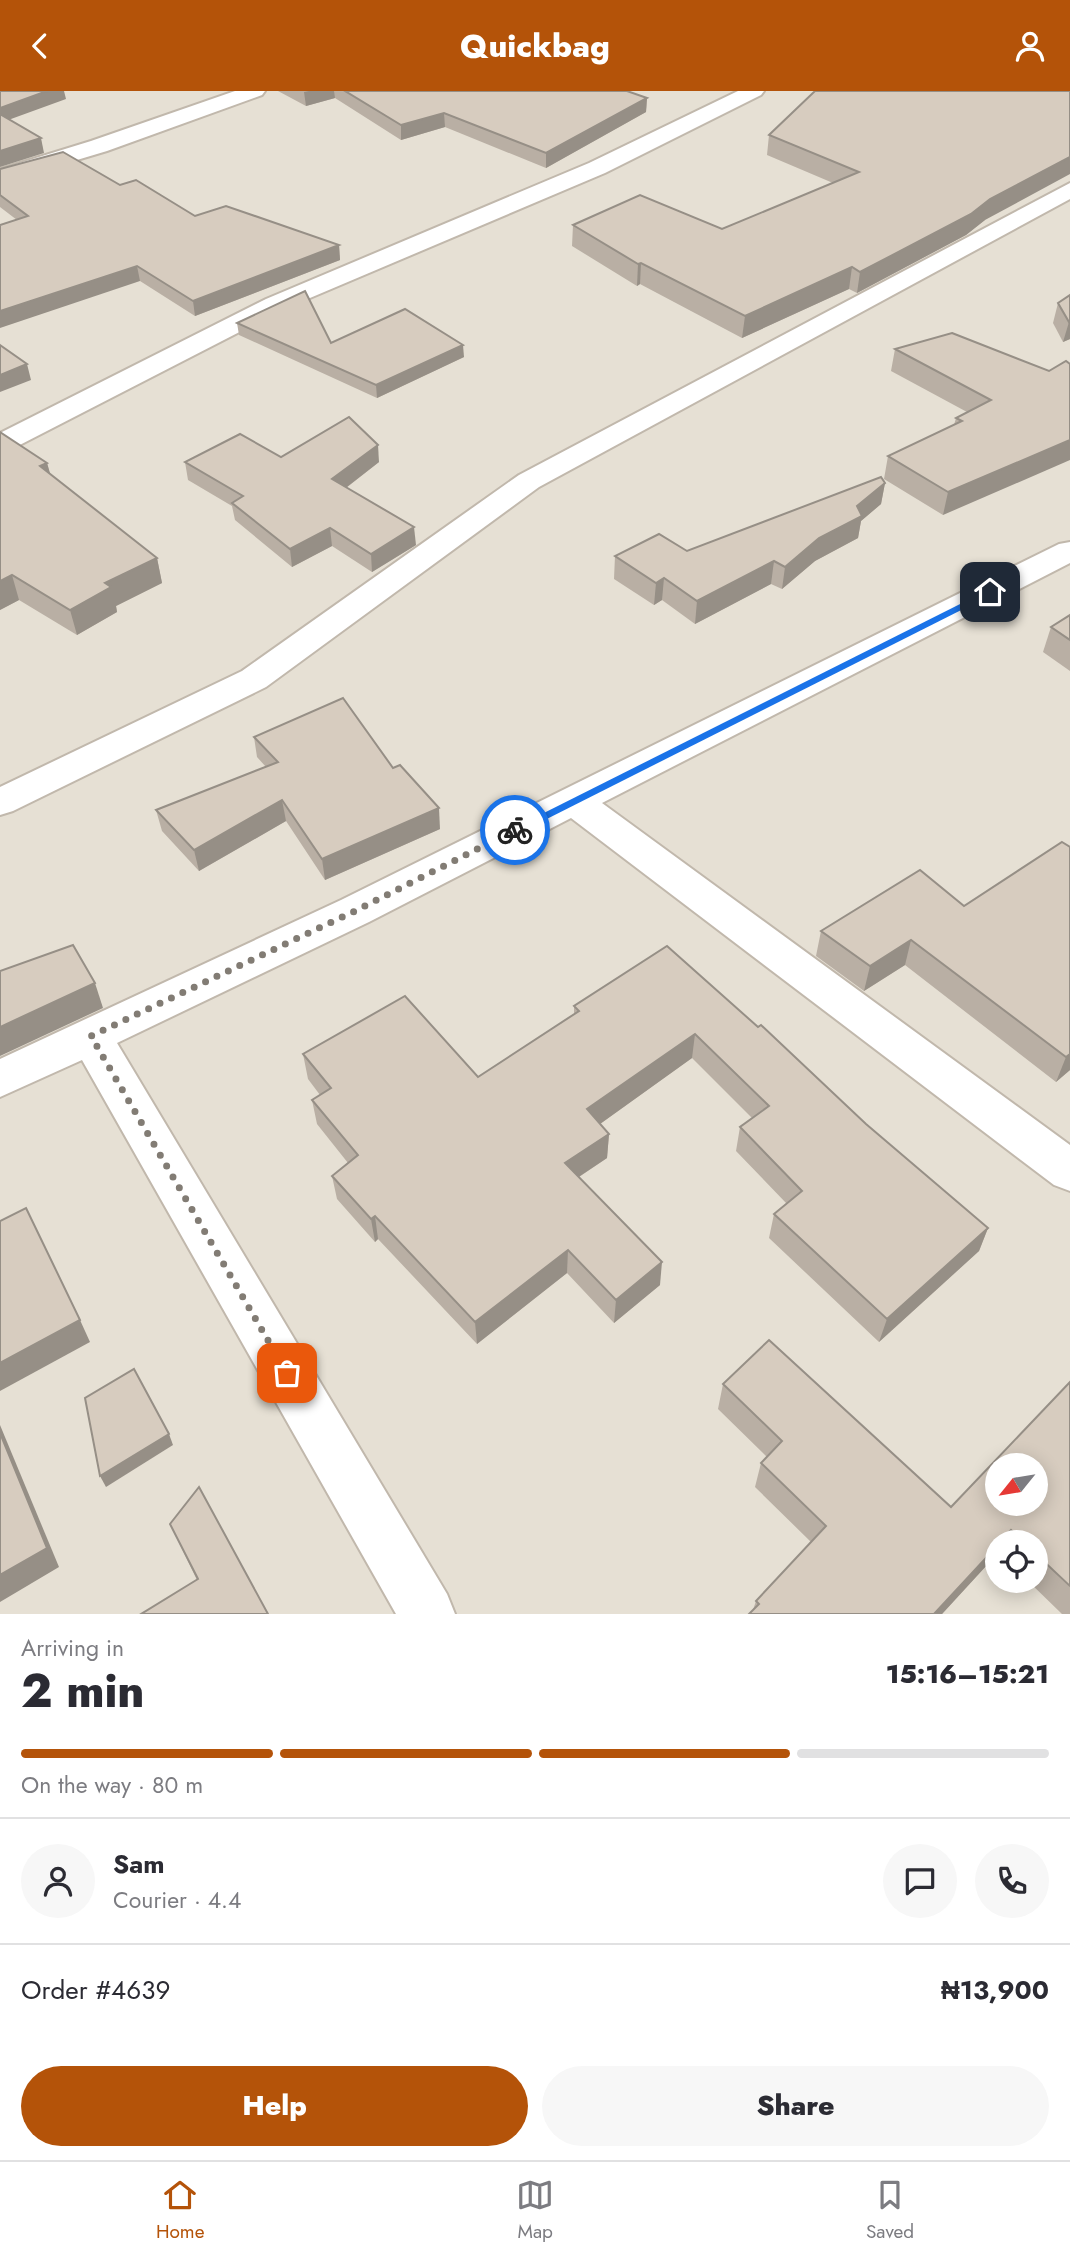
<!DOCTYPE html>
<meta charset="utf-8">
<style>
:root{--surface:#fff;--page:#f7f7f7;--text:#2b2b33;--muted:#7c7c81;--line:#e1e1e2;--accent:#b45309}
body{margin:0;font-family:Jost,sans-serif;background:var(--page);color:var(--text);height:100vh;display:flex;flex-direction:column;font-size:26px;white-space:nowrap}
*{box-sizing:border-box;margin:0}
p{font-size:23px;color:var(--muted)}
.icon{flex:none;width:38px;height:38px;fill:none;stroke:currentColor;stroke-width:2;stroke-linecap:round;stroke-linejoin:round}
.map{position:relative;height:1523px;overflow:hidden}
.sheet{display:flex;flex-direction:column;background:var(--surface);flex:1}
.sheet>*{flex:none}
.needle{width:46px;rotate:240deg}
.buttons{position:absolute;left:985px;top:1362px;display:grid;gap:14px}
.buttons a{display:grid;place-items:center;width:63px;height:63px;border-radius:50%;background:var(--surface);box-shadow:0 4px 18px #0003;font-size:35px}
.pin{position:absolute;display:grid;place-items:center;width:60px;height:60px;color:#fff;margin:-30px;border-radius:14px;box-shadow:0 4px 10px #0006}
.courier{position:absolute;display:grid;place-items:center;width:70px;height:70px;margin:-35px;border:5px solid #1a73e8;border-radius:50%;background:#fff;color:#222;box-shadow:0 2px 9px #0007}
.headline em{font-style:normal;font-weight:800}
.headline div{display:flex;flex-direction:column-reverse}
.headline{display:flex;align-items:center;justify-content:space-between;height:119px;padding:0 21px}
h1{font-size:46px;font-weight:800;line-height:52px}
.bar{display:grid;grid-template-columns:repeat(4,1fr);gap:10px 7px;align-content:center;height:84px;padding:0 21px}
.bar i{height:9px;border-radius:5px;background:var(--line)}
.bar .active{background:var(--accent)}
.bar p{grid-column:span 4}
.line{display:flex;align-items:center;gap:18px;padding:0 21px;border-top:2px solid var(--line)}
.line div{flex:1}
.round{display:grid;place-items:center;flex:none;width:74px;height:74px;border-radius:37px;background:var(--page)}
.primary-button{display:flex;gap:14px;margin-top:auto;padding:14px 21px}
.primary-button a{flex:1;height:80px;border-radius:42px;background:var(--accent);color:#fff;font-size:28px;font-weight:800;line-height:80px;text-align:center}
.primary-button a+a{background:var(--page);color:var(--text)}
header{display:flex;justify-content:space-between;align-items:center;height:91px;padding:0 21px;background:var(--accent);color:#fff;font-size:32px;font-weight:800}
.tab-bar{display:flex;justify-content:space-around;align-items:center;height:98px;border-top:2px solid var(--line);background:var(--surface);font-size:19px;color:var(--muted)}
.tab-bar a{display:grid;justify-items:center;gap:4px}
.tab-bar .active{color:var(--accent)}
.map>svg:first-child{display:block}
</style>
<header><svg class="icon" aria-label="back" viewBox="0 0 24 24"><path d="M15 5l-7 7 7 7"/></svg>Quickbag<svg class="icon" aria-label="person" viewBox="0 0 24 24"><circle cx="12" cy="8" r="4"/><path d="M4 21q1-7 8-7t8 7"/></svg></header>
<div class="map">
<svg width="1070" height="1523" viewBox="0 0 1070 1523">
<rect width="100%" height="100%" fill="#f3eee6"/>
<path fill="#e6e0d4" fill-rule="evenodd" d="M 0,0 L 1070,0 L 1070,1523 L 0,1523 ZM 998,1374 L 1036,1374 L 1036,1412 L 998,1412 ZM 998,1451 L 1036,1451 L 1036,1489 L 998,1489 Z"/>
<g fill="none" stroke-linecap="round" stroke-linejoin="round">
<g stroke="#c1b8ac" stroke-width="4">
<g id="minor">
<path d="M 235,0 L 265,0 L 262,4 L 107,60 L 0,92 L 0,78 L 91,50 Z"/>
<path d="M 738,0 L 764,0 L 761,4 L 605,82 L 284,218 L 10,359 L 0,362 L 0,342 L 266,208 L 589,72 Z"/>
<path d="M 1070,92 L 1070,108 L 539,396 L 266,596 L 13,720 L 0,724 L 0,696 L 242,580 L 519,384 Z"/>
<path d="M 1070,451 L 1070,472 L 602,712 L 1070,1054 L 1070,1100 L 1054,1094 L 571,727 L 369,831 L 117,952 L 447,1503 L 455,1523 L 396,1523 L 82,969 L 0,1006 L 0,968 L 341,809 L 1059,453 Z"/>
</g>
</g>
<use href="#minor" fill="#fff" fill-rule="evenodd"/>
</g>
<g fill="#b9afa4">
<path d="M 278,0 L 627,0 L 647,7 L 646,21 L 546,77 L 445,36 L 401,49 L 335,7 L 306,15 Z"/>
<path d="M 769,44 L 985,129 L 966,144 L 857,202 L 849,198 L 742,247 L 640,193 L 637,195 L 572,155 L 573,134 L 722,138 L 833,92 L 767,64 Z"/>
<path d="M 0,78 L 120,94 L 195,125 L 339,154 L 340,169 L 195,225 L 140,190 L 17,129 L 0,116 Z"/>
<path d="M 1070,204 L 1070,248 L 1063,251 L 1053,232 L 1058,212 Z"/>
<path d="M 237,232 L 331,252 L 464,266 L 377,307 L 239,244 Z"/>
<path d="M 895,258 L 1049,280 L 943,424 L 884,388 L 888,365 L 954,334 L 956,327 L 967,321 L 891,280 Z"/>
<path d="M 281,366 L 379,371 L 346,397 L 416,454 L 372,481 L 332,455 L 292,476 L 235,429 L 232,415 L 188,389 L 185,371 Z"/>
<path d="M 47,372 L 50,383 L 157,467 L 162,492 L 116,515 L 117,521 L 77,544 L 19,509 L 0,519 Z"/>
<path d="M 885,392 L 881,413 L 861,430 L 858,447 L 815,470 L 782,498 L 771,493 L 695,533 L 662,509 L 654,514 L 614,488 L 615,465 L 687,460 Z"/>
<path d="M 1070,524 L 1070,580 L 1043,561 L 1051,536 Z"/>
<path d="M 254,646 L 393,677 L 440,738 L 325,789 L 286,730 L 199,780 L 162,740 L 156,719 L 266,676 L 257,666 Z"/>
<path d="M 1070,756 L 1070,979 L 1056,991 L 905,874 L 864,900 L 816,865 L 821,840 L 964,815 Z"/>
<path d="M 667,855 L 866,1033 L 988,1137 L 979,1160 L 879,1251 L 769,1147 L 774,1123 L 787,1113 L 736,1060 L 740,1036 L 752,1027 L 692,967 L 600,1033 L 609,1043 L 607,1067 L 579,1086 L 660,1194 L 614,1232 L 567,1182 L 477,1253 L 378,1148 L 375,1151 L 337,1108 L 332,1085 L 348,1072 L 317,1033 L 312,1009 L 320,1004 L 308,988 L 303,963 L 478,986 L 574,923 L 574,915 Z"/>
<path d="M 1070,1291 L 1070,1523 L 1062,1523 L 1027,1489 L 1036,1489 L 1036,1451 L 998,1451 L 998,1462 L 942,1523 L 749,1523 L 753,1519 L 756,1510 L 811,1451 L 755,1396 L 761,1372 L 767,1366 L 718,1318 L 723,1293 L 951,1416 Z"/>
<path d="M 170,1433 L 268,1523 L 197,1489 Z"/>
</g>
<g fill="#968f86">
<path d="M 47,0 L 64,0 L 66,8 L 0,32 L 0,17 Z"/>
<path d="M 309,0 L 334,0 L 335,7 L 306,15 L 304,1 Z"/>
<path d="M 647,7 L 646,21 L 546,77 L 546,62 Z"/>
<path d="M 444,22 L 445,36 L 401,49 L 401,34 Z"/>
<path d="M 41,47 L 44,62 L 0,76 L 0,60 Z"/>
<path d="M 1070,66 L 1070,83 L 985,129 L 966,144 L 857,202 L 860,181 L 990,108 Z"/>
<path d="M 339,154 L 340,169 L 195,225 L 193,210 Z"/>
<path d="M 641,172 L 640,193 L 637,195 L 638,173 Z"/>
<path d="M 137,175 L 140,190 L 0,237 L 0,220 Z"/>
<path d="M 852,176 L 849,198 L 742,247 L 745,225 Z"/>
<path d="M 1070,230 L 1070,248 L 1063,251 L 1069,231 Z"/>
<path d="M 463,254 L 464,266 L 377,307 L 376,294 Z"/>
<path d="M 27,273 L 31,289 L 0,301 L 0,284 Z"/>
<path d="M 1070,349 L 1070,369 L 943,424 L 948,401 Z"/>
<path d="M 378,354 L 379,371 L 334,406 L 332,388 Z"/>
<path d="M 47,372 L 54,396 L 40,375 Z"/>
<path d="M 885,392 L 881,413 L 861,430 L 858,447 L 815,470 L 782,498 L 785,476 Z"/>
<path d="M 414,436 L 416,454 L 372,481 L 371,463 Z"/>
<path d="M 330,437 L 332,455 L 292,476 L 290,458 Z"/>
<path d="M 157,467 L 162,492 L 116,515 L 117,521 L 77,544 L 70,519 L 105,492 Z"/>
<path d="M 774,470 L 771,493 L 695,533 L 697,510 Z"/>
<path d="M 12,484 L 19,509 L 0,519 L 0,490 Z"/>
<path d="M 664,487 L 662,509 L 654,514 L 656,492 Z"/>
<path d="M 282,709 L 286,730 L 199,780 L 194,759 Z"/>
<path d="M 439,717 L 440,738 L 325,789 L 322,768 Z"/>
<path d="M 911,849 L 905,874 L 864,900 L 870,875 Z"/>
<path d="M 95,892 L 103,917 L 0,965 L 0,936 Z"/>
<path d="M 695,943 L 692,967 L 586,1043 L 587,1018 Z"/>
<path d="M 1070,963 L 1070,979 L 1056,991 L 1066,966 Z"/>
<path d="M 609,1043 L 607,1067 L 565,1095 L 565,1072 Z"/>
<path d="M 375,1125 L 378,1148 L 375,1151 L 371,1128 Z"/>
<path d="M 988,1137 L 979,1160 L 879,1251 L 887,1228 Z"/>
<path d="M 568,1159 L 567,1182 L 477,1253 L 475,1231 Z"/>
<path d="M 662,1171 L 660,1194 L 614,1232 L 616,1209 Z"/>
<path d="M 80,1229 L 90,1251 L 0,1300 L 0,1272 Z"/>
<path d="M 0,1334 L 59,1476 L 0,1511 Z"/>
<path d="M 169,1343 L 173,1354 L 106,1396 L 100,1385 Z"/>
<path d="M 1011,1439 L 1004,1451 L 1000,1451 Z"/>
<path d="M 998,1454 L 998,1462 L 942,1523 L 934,1523 Z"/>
</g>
<g fill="#d7ccbf" stroke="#968f86" stroke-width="2" fill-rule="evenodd">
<path d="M 0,0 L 47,0 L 0,17 Z"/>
<path d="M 345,0 L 627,0 L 647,7 L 546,62 L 444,22 L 401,34 Z"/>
<path d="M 815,0 L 1070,0 L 1070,66 L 990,108 L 971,123 L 860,181 L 852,176 L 745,225 L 641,172 L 638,173 L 573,134 L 640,104 L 722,138 L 859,81 L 769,44 Z"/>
<path d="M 0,23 L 41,47 L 0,60 Z"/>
<path d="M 63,61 L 120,94 L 136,89 L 195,125 L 226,115 L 339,154 L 193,210 L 137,175 L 0,220 L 0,134 L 28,125 L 0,104 L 0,78 Z"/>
<path d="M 305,200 L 331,252 L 405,218 L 463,254 L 376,294 L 237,232 Z"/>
<path d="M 1070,204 L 1070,230 L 1069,231 L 1058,212 Z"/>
<path d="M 952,242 L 1049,280 L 1066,270 L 1070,273 L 1070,349 L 948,401 L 888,365 L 962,330 L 956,327 L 991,309 L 895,258 Z"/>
<path d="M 0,254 L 27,273 L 0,284 Z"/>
<path d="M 349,326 L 378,354 L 332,388 L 414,436 L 371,463 L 330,437 L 290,458 L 232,412 L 243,405 L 185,371 L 240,343 L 281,366 Z"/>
<path d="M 0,341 L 47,372 L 40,375 L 157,467 L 105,492 L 111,496 L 70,519 L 12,484 L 0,490 Z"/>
<path d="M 881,386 L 885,392 L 857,415 L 862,425 L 819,447 L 785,476 L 774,470 L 697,510 L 664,487 L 656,492 L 615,465 L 659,443 L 687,460 Z"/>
<path d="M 1070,524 L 1070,549 L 1051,536 Z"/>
<path d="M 343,607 L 393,677 L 400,674 L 439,717 L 322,768 L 282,709 L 194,759 L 156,719 L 278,671 L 254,646 Z"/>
<path d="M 1062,751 L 1070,756 L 1070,963 L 1066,966 L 911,849 L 870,875 L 821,840 L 920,779 L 964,815 Z"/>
<path d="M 73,854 L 95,892 L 0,936 L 0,880 Z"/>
<path d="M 667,855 L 758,936 L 761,934 L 866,1033 L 988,1137 L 887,1228 L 774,1123 L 802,1100 L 740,1036 L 769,1015 L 695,943 L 587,1018 L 609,1043 L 565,1072 L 662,1171 L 616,1209 L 568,1159 L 475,1231 L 375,1125 L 371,1128 L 332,1085 L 358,1064 L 312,1009 L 331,997 L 303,963 L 405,905 L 478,986 L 579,920 L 574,915 Z"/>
<path d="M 26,1117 L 80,1229 L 0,1272 L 0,1130 Z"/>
<path d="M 769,1249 L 951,1416 L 1070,1291 L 1070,1495 L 1036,1463 L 1036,1451 L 1023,1451 L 1011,1439 L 1000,1451 L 998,1451 L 998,1454 L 934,1523 L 749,1523 L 759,1513 L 756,1510 L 826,1435 L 761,1372 L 782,1350 L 723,1293 ZM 998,1374 L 1036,1374 L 1036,1412 L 998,1412 Z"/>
<path d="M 134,1278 L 169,1343 L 100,1385 L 85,1307 Z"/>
<path d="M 0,1342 L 47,1457 L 0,1484 Z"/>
<path d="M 199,1396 L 268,1523 L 141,1523 L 198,1488 L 170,1433 Z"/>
</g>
<path fill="#1a73e8" d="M 990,498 L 993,499 L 993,503 L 519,742 L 515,743 L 510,739 Z"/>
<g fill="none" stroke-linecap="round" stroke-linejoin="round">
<path stroke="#827c74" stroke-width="7" stroke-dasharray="0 12.6" d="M 287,1282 L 91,945 L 355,820 L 515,739"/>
</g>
</svg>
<div class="buttons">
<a><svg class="needle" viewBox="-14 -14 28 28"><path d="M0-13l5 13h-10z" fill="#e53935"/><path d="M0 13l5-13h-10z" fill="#7c7c81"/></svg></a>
<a><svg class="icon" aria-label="locate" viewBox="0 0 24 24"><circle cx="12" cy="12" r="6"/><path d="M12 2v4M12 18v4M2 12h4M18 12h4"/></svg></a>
</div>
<div class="pin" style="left:287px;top:1282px;background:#ea580c"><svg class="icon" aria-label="bag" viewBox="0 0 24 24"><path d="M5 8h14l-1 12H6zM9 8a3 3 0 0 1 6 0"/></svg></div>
<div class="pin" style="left:990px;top:501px;background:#1f2937"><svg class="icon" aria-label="home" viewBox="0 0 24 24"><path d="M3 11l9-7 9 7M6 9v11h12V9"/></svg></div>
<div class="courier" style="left:515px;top:739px"><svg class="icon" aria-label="bike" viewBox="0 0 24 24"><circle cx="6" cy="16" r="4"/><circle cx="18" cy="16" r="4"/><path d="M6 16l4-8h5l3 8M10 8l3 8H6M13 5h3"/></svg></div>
</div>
<section class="sheet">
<div class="headline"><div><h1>2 min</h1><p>Arriving in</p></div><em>15:16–15:21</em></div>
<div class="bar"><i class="active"></i><i class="active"></i><i class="active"></i><i></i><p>On the way · 80 m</p></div>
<div class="line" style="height:126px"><a class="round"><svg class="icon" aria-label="person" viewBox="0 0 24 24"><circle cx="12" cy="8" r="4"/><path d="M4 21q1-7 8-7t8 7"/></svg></a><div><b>Sam</b><p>Courier · 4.4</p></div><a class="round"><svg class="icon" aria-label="chat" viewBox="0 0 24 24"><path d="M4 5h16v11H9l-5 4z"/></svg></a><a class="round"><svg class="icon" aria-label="phone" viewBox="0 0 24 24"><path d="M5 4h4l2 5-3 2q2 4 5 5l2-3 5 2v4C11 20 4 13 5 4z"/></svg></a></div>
<div class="line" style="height:91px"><div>Order #4639</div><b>₦13,900</b></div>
<div class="primary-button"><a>Help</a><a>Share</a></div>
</section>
<nav class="tab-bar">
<a class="active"><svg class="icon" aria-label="home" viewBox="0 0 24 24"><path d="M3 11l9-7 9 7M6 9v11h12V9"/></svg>Home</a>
<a><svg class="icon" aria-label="map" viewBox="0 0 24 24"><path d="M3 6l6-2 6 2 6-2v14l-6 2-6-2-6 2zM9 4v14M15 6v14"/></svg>Map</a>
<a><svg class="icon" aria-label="saved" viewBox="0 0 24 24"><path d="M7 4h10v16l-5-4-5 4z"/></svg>Saved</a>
</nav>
